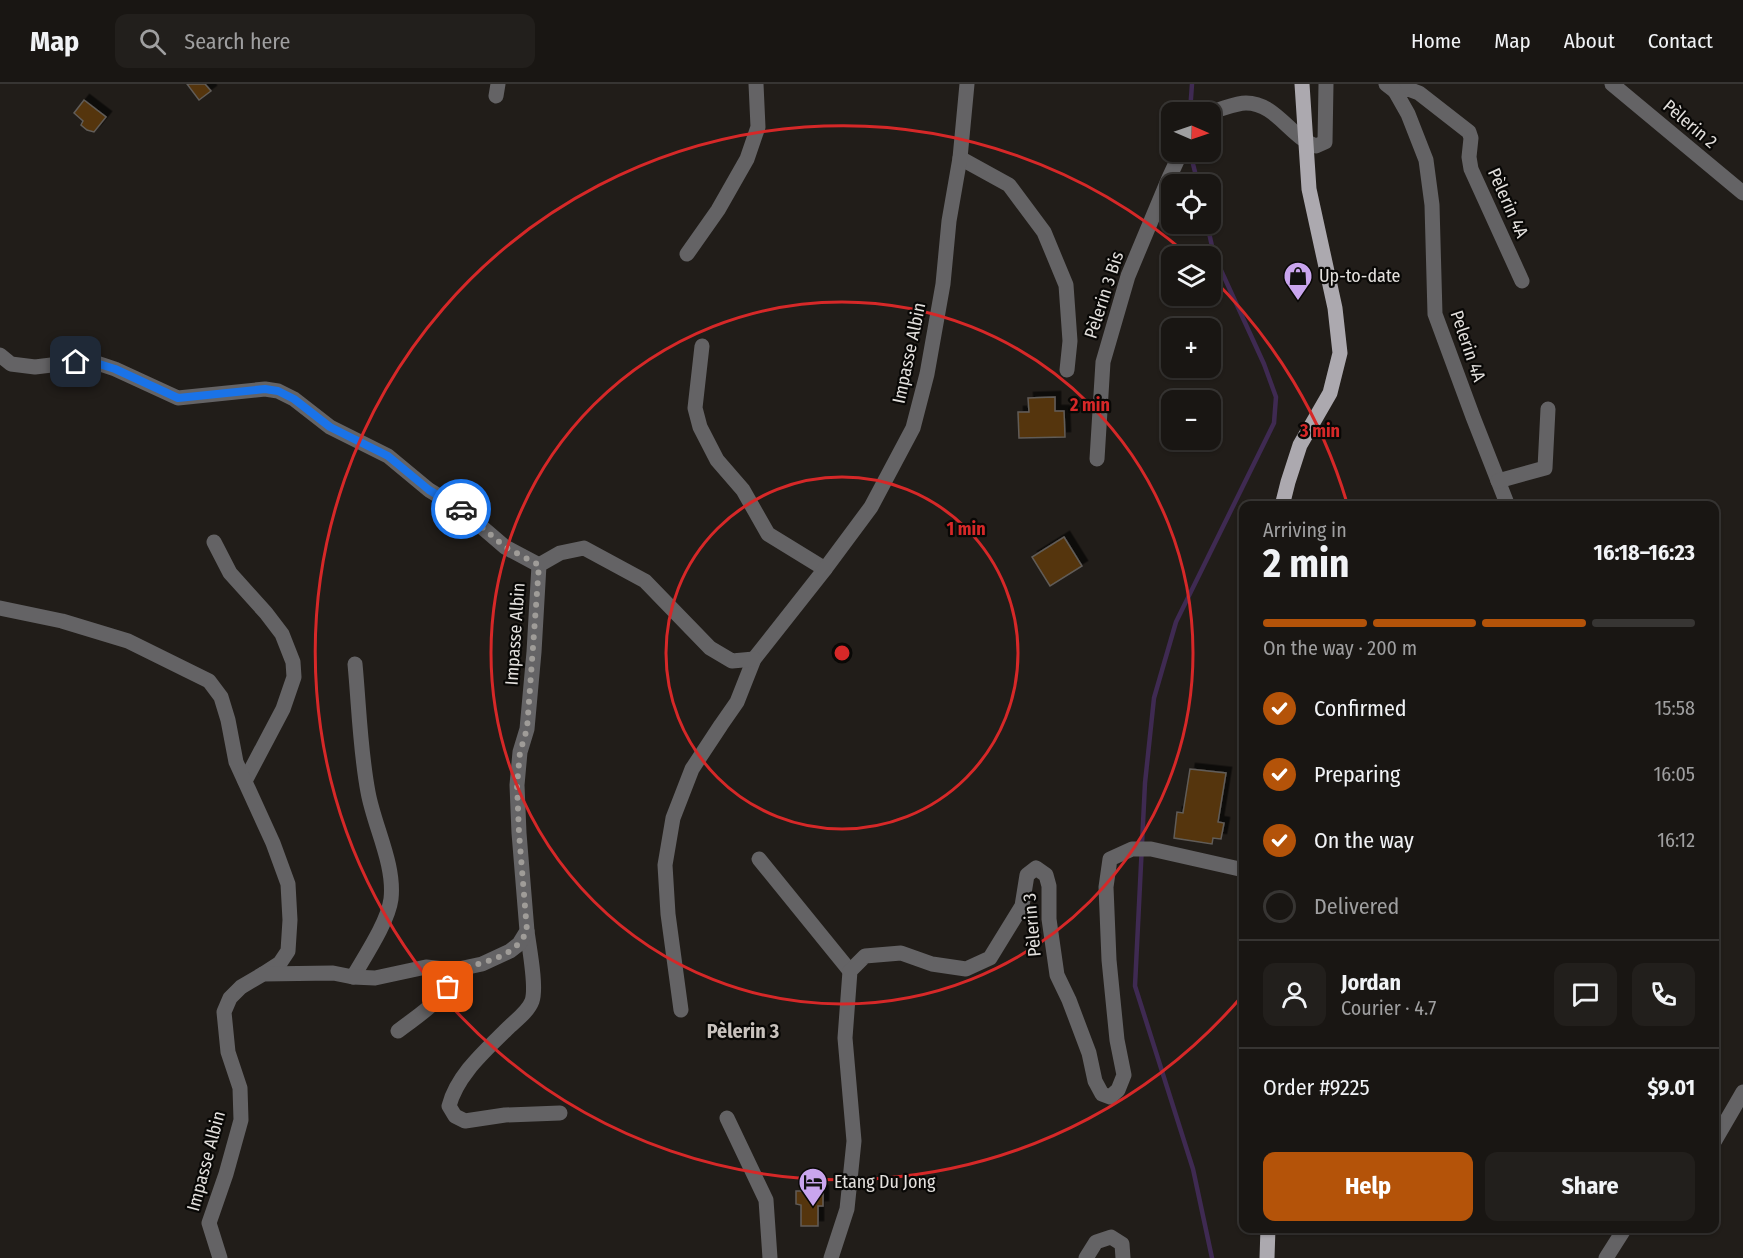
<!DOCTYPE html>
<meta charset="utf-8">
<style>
:root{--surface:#191613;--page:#221f1c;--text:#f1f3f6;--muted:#9f9fa0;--line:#373533;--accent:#b45309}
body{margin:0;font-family:"Fira Sans Condensed",sans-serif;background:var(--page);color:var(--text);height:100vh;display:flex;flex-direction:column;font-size:22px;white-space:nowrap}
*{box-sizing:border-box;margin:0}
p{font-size:20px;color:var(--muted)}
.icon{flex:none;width:33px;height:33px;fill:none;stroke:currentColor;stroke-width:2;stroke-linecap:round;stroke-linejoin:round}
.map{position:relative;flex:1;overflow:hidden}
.sheet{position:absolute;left:1239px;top:417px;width:480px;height:732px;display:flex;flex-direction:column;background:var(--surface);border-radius:12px;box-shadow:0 2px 4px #0004,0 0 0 2px var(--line)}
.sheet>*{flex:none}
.needle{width:39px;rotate:92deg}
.controls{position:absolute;left:1161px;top:18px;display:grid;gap:12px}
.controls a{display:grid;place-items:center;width:60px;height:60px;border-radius:12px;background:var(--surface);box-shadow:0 2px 4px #0004,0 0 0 2px var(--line);font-size:30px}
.pin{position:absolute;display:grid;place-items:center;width:51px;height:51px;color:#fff;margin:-26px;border-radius:12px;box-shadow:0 3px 9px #0006}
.courier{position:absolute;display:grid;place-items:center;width:60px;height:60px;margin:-30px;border:4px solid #1a73e8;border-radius:50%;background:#fff;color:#222;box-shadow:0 2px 8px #0007}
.head em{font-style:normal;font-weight:700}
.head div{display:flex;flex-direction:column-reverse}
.head{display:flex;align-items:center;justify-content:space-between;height:102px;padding:0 24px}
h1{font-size:39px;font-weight:700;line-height:45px}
.bar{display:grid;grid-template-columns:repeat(4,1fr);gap:9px 6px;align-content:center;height:72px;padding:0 24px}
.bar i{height:8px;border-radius:4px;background:var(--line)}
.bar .active{background:var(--accent)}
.bar p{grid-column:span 4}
.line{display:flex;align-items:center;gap:15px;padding:0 24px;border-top:2px solid var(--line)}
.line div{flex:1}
.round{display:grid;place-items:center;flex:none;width:63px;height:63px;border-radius:12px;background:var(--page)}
ol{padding:0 24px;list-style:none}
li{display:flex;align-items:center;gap:18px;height:66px}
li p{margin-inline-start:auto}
li .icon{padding:6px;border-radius:50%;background:var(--accent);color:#fff;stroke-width:4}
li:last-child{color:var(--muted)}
li i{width:33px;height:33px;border:3px solid var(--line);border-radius:50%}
.action{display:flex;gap:12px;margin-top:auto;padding:12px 24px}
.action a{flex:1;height:69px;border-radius:12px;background:var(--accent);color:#fff;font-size:24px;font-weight:700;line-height:69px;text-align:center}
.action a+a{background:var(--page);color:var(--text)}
header{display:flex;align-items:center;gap:36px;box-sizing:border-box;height:84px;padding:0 30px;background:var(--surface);border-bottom:2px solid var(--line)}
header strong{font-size:28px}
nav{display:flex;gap:33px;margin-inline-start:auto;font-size:21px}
.search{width:420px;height:54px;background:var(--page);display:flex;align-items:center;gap:15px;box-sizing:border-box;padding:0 21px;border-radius:12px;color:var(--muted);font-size:22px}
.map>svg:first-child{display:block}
</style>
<header>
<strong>Map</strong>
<div class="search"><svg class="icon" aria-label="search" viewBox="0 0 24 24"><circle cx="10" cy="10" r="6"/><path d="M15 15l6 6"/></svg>Search here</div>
<nav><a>Home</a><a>Map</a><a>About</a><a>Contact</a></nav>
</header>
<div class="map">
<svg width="1743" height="1174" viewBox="0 0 1743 1174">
<defs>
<filter id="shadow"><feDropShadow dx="5.5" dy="-5.5" stdDeviation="0" flood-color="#0009"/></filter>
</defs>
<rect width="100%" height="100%" fill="#211d19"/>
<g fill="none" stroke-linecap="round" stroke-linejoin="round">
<g stroke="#3f2a52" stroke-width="4.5">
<path d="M 1190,28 L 1192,0"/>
<path d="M 1190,68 L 1198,100"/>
<path d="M 1207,140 L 1214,171 L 1264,280 L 1276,313 L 1274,339 L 1176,538 L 1154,614 L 1145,699 L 1135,902 L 1193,1085 L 1212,1174"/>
</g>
</g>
<g fill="#553509" stroke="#615c58" stroke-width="1.5" filter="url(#shadow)">
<path d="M 187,0 L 205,0 L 211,7 L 199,16 Z"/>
<path d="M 84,16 L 106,33 L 94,48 L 87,46 L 81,41 L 83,37 L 74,29 Z"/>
<path d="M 1055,313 L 1055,327 L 1064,327 L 1065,353 L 1019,354 L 1018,328 L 1029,328 L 1028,314 Z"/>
<path d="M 1064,453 L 1082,482 L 1050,502 L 1032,473 Z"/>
<path d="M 1190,685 L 1226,689 L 1218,738 L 1224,739 L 1221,755 L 1213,754 L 1212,760 L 1174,754 L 1177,728 L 1183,729 Z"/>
<path d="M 796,1107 L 823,1107 L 823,1122 L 818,1122 L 818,1142 L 801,1142 L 801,1121 L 796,1120 Z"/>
</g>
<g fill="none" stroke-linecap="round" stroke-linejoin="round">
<g stroke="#646365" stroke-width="15">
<path d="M 1386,0 L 1395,7 L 1408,5 L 1419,9 L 1469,48 L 1471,54 L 1469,73 L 1471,85 L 1522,197"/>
<path d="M 1612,0 L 1743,109"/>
<path d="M 1395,7 L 1408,30 L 1426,76 L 1432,121 L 1435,230 L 1473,333 L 1508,422"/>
<path d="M 496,12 L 498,0"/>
<path d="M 1210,28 C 1221,26 1235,19 1246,19 C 1276,19 1290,53 1316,62 L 1325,58 L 1326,0"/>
<path d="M 960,74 L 1009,101 L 1044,148 L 1066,201 L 1070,257 L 1067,286"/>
<path d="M 687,170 L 718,126 L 747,75 L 758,43 L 756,0"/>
<path d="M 702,262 L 695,324 L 700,343 L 717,376 L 743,406 L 768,450 L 825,485"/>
<path d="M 0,271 L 11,280 L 35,283 L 76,278 L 97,279 L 115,285 L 178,314 L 265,305 L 278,307 L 294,315 L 330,343 L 388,372 L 429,406 L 462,426 L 505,463 L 539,481"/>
<path d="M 1097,375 L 1103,278 L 1128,192 L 1169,94 L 1181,68"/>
<path d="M 1498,397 L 1545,384 L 1548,325"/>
<path d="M 214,458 L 230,489 L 266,529 L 282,550 L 293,578 L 294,593 L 283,625 L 245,697"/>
<path d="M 0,524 L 62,537 L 128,557 L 209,597 L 221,613 L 228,636 L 236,678 L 273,759 L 288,800 L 290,836 L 288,867 L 280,879 L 263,890"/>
<path d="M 759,775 L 850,887"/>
<path d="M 527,847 C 529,863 537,903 532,917 C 528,928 515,937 507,945 C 485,967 457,991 449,1022 L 455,1032 L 465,1037 L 505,1031 L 560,1029"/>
<path d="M 353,893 C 365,872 388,838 391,815 C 395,780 374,742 368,708 C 360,666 359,622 355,580"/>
<path d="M 681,926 L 668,830 L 665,781 L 673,734 L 692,685 L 721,641 L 737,618 L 754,575 L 825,485 L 871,423 L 913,344 L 927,290 L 943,200 L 949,137 L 960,74 L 967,0"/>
<path d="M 398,947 C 424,927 443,918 454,886"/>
<path d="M 727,1034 L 766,1116 L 770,1174"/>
<path d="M 1714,1058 L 1743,1008"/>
<path d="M 220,1174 L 209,1139 L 226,1090 L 241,1036 L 240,1004 L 228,968 L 224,928 L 230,914 L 241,903 L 263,890 L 333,889 L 353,893 L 375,894 L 426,883 L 454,886 L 482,880 L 510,867 L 519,860 L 527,847 L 519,749 L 517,701 L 520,668 L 527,645 L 534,568 L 539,481 L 560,469 L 584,464 L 645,497 L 710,564 L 732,577 L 754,575"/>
<path d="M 831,1174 L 847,1125 L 854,1057 L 845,954 L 850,887 L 865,872 L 901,869 L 932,880 L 966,885 L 990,874 L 1022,822 L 1027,791 L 1036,784 L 1046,791 L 1049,802 L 1049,835 L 1057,891 L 1069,916 L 1089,969 L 1095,997 L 1102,1010 L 1110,1013 L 1118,1006 L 1124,991 L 1117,956 L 1109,876 L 1106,803 L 1110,775 L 1132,765 L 1151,765 L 1244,786"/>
<path d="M 1086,1174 L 1096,1158 L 1111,1153 L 1122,1160 L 1123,1174"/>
<path d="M 1606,1174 L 1625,1144"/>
</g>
<g stroke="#aca9af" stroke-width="15">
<path d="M 1282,422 L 1288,398 L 1300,361 L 1330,309 L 1340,269 L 1335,224 L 1309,105 L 1302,0"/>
<path d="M 1267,1174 L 1268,1144"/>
</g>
</g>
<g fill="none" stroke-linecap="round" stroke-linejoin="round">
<path stroke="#9f9c98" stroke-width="6" stroke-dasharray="0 10.8" d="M 448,903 L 454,886 C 474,881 506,875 519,859 C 522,856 525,851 527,847 L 519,749 L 517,701 L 520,668 L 527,645 L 539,481 L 505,463 L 461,425"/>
<path stroke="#1a73e8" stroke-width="8" d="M 76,278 L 96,279 L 115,285 L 178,314 L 265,305 L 278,307 L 294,315 L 330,343 L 388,372 L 429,406 L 461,425"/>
</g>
<g fill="none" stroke="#d62828" stroke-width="3">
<circle cx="842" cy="569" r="176"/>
<circle cx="842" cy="569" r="351"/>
<path d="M1243 911A527 527 0 1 1 1188 171M1211 193A527 527 0 0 1 1347 419"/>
</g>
<defs>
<g id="shop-pin" transform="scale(1.5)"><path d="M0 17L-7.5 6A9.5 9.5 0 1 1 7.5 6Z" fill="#c9a5ee" stroke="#090806"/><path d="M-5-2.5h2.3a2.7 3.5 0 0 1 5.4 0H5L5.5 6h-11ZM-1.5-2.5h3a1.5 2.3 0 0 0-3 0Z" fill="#111"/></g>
<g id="hotel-pin" transform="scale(1.5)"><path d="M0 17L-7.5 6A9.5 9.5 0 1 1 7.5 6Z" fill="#c9a5ee" stroke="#090806"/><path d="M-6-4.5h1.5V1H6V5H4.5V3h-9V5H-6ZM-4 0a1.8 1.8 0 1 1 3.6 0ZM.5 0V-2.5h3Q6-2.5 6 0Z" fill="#111"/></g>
</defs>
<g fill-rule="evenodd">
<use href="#shop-pin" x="1298" y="192"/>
<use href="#hotel-pin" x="813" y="1098"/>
</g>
<g text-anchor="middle" stroke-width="4.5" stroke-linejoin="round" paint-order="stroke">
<g font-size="18" fill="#e3e0dd" stroke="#090806">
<text transform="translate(1690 40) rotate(40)" y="6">Pèlerin 2</text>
<text transform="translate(1508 119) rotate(66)" y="6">Pèlerin 4A</text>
<text transform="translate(1104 211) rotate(-72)" y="6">Pèlerin 3 Bis</text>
<text transform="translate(1468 262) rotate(71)" y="6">Pelerin 4A</text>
<text transform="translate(909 269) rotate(-78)" y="6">Impasse Albin</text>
<text transform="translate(515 550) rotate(-86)" y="6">Impasse Albin</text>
<text transform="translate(1032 841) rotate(-95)" y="6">Pèlerin 3</text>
<text transform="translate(206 1077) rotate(-75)" y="6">Impasse Albin</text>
</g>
<g font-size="18" fill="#e3e0dd" stroke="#090806" text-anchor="start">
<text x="1319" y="198">Up-to-date</text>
<text x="834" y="1104">Etang Du Jong</text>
</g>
<g font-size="20" font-weight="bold" fill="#c8c2bd" stroke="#090806">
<text x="743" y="954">Pèlerin 3</text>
</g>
</g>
<circle cx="842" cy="569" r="9" fill="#d62828" stroke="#090806" stroke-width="3"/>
<g font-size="18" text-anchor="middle" font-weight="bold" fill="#d62828" stroke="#090806" stroke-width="4.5" stroke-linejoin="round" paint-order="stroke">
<text x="1090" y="327">2 min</text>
<text x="1320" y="353">3 min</text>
<text x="966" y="451">1 min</text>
</g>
</svg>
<div class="controls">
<a><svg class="needle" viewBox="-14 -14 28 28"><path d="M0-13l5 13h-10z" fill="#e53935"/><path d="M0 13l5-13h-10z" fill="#9f9fa0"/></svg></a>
<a><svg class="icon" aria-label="locate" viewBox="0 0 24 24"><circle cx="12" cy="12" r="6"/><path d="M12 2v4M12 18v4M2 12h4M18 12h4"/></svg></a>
<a><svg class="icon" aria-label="layers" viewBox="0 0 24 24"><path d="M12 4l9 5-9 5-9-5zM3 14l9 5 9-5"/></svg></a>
<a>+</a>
<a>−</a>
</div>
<div class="pin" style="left:448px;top:903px;background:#ea580c"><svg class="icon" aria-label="bag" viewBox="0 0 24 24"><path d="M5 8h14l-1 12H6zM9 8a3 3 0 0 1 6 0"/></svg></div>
<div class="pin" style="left:76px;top:278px;background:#1f2937"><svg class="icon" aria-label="home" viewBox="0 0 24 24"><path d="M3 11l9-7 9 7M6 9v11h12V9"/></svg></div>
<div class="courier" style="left:461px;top:425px"><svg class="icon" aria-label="car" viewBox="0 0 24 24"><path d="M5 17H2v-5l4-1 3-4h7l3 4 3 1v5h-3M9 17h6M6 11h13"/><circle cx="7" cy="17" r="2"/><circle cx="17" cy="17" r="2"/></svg></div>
<section class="sheet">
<div class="head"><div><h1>2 min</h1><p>Arriving in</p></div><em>16:18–16:23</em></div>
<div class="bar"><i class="active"></i><i class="active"></i><i class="active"></i><i></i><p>On the way · 200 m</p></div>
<ol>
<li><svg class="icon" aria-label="check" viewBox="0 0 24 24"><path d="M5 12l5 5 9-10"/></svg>Confirmed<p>15:58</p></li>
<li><svg class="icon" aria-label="check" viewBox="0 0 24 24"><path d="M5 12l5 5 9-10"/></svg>Preparing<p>16:05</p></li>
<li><svg class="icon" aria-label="check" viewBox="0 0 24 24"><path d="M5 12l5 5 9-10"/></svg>On the way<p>16:12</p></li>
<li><i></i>Delivered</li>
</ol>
<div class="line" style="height:108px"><a class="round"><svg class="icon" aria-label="person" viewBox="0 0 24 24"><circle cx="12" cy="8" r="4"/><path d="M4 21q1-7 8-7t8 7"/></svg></a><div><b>Jordan</b><p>Courier · 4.7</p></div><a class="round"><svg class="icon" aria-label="chat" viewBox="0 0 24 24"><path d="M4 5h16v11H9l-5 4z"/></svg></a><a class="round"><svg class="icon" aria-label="phone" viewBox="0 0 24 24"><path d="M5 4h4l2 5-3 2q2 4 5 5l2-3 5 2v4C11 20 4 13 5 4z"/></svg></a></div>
<div class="line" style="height:78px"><div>Order #9225</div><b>$9.01</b></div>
<div class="action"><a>Help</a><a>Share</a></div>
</section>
</div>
